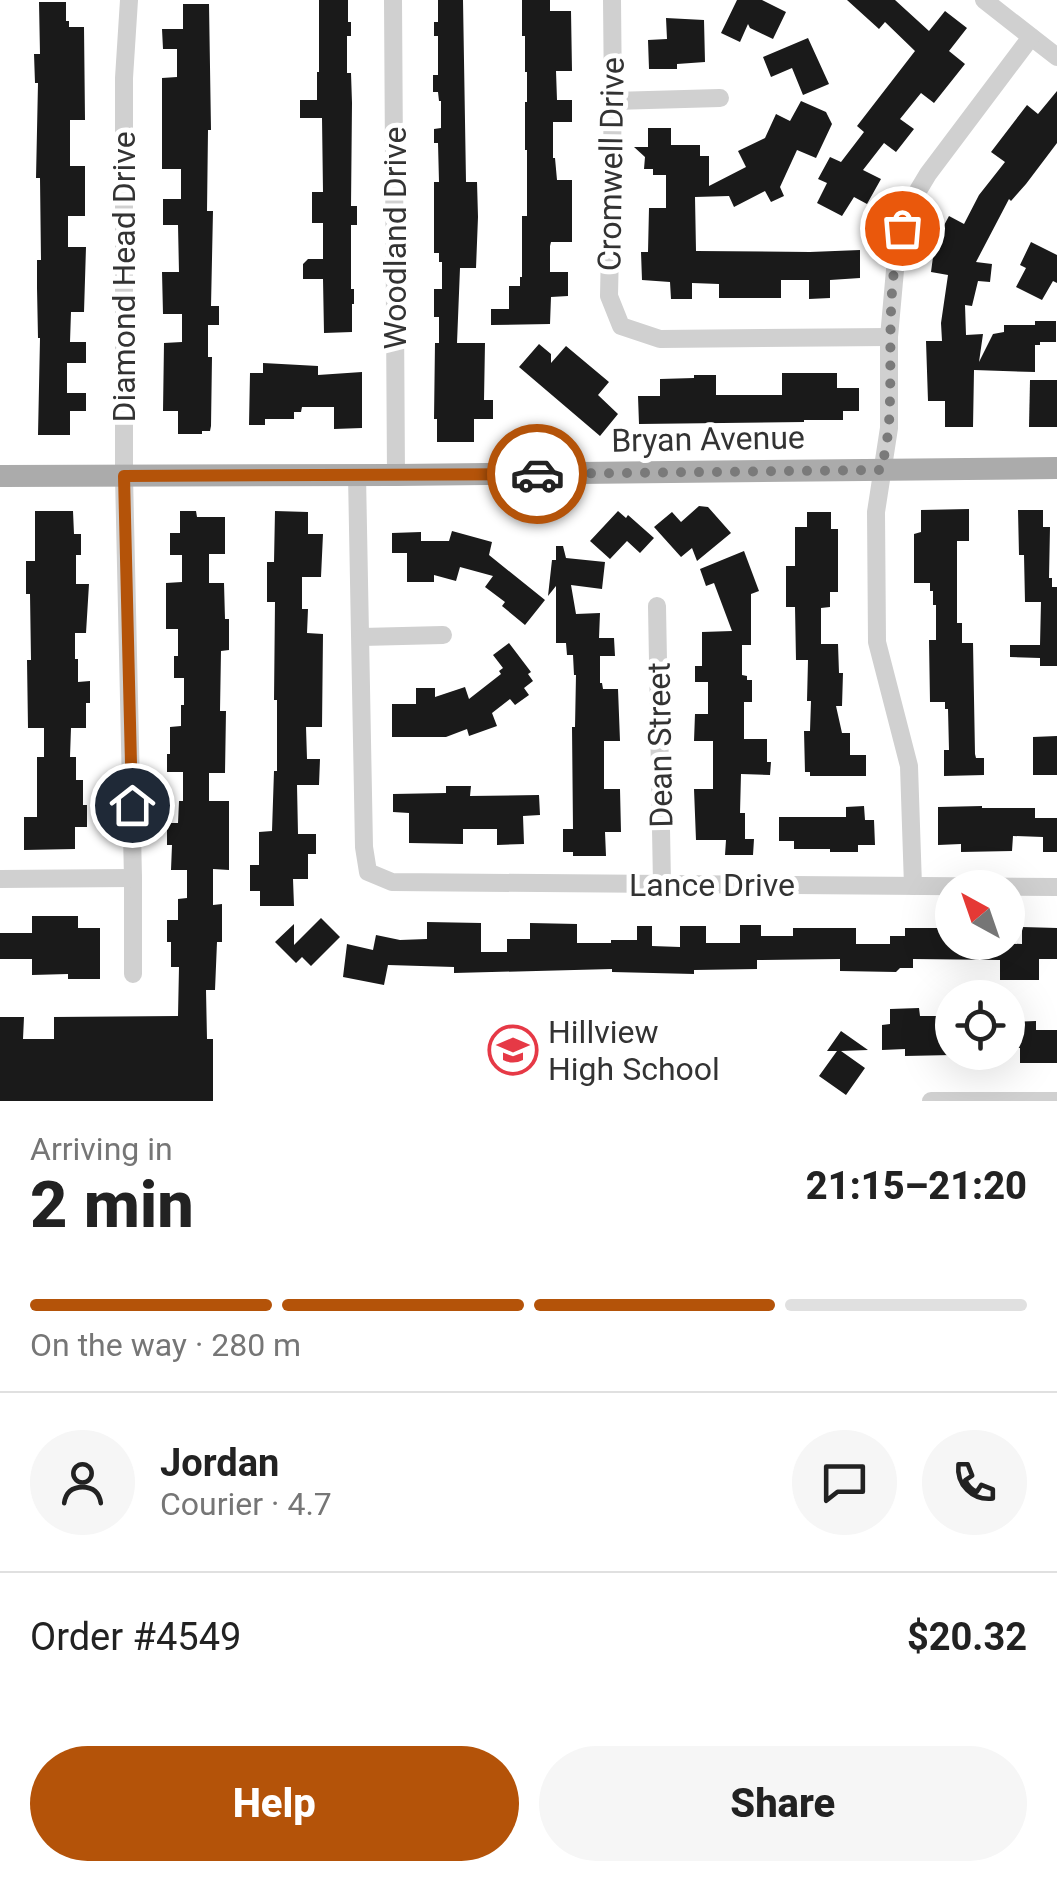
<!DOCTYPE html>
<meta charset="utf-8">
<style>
:root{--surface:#fff;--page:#f6f6f6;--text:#222;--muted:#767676;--line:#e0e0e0;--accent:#b45309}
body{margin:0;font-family:Roboto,sans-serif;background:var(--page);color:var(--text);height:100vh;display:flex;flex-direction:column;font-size:38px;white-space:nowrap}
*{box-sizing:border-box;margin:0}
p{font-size:32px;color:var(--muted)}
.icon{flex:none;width:55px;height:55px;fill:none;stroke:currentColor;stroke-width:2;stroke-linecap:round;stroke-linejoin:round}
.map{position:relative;height:1101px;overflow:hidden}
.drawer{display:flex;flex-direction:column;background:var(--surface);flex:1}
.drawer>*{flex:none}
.needle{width:65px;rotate:320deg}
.tools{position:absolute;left:935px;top:870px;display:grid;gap:20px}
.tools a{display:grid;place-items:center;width:90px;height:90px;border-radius:50%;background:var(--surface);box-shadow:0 10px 40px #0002;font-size:50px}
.pin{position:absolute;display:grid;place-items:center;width:85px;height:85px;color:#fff;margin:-42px;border:5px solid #fff;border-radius:50%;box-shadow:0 2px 10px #0007}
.courier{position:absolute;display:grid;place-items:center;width:100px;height:100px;margin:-50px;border:8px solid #b45309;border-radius:50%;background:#fff;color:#222;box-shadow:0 2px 12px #0007}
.overview em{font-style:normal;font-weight:800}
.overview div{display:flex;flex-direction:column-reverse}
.overview{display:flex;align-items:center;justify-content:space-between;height:170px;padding:0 30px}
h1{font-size:65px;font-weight:800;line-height:75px}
.bar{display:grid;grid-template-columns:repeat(4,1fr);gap:15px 10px;align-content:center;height:120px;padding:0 30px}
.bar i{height:12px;border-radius:8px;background:var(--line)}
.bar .active{background:var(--accent)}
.bar p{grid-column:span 4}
.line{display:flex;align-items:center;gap:25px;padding:0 30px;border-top:2px solid var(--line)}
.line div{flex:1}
.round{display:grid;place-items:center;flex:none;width:105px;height:105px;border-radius:52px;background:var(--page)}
.primary-button{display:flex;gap:20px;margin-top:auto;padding:20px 30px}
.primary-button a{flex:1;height:115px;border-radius:60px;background:var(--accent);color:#fff;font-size:40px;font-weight:800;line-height:115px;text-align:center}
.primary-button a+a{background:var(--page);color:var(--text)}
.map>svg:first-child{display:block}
</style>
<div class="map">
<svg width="1057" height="1101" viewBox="0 0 1057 1101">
<rect width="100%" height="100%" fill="#fff"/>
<g fill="#1a1a1a">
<path d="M 319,0 L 348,0 L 348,22 L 351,22 L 351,36 L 347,36 L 347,73 L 351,73 L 352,103 L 351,206 L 357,206 L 357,225 L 351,225 L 351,289 L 354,289 L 354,304 L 352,304 L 352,332 L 324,333 L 323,279 L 303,279 L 303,264 L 308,259 L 323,259 L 323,223 L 312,223 L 312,192 L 323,192 L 322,118 L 300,118 L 300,100 L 317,100 L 317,72 L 319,72 Z"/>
<path d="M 438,0 L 463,0 L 466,182 L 477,182 L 478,217 L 476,268 L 460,268 L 457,343 L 485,343 L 484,400 L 493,400 L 493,419 L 474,419 L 474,442 L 437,442 L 437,419 L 434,419 L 435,343 L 439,343 L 439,317 L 434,317 L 434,289 L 442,289 L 442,262 L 439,262 L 439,253 L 434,253 L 434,182 L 439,182 L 438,143 L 434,143 L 434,129 L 441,128 L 441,101 L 439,101 L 438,92 L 433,92 L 433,75 L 438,75 L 438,36 L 434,36 L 434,22 L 438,22 Z"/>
<path d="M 522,0 L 550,0 L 550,11 L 571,11 L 572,71 L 556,71 L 557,100 L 572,100 L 572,122 L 553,122 L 553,158 L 555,158 L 557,180 L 572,180 L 572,242 L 551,242 L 550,246 L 550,272 L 568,272 L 568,296 L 551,297 L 550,324 L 491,325 L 491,309 L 509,309 L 509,286 L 520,286 L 520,277 L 522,277 L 522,216 L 527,216 L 527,150 L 525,150 L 525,102 L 527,102 L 527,72 L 525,72 L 525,36 L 522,36 Z"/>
<path d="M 737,0 L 762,0 L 786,12 L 773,39 L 750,28 L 748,24 L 740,42 L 721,33 Z"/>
<path d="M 847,0 L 895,0 L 929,31 L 945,11 L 967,28 L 949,51 L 965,64 L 934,103 L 921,93 L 900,119 L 914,129 L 896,152 L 884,143 L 863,170 L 881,179 L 867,204 L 854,197 L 842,216 L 817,203 L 827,183 L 818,179 L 830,157 L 841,162 L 864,132 L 857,126 L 915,51 L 885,22 L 879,29 Z"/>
<path d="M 39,2 L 66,2 L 66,21 L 69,21 L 69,27 L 84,27 L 85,120 L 70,120 L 70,166 L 85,166 L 85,216 L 68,216 L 68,247 L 86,247 L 84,312 L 71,312 L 70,342 L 86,342 L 86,363 L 67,363 L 67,393 L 86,393 L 86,411 L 70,411 L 70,435 L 38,435 L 40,338 L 38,338 L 37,288 L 37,260 L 41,260 L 40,178 L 36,178 L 38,83 L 35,83 L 34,54 L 40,54 Z"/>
<path d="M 183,4 L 209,4 L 211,130 L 208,130 L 207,211 L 213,211 L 211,306 L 219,306 L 219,325 L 208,325 L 208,357 L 212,357 L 211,426 L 210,431 L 202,431 L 202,434 L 178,434 L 178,411 L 163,411 L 164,343 L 182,342 L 182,314 L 163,314 L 162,272 L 179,272 L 178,225 L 163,225 L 163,199 L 181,199 L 181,169 L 162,169 L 162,78 L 177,77 L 177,49 L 163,49 L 162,29 L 183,29 Z"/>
<path d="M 666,18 L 704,20 L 705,62 L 677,64 L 677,69 L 649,69 L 648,40 L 667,39 Z"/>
<path d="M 808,38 L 829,84 L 803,95 L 792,68 L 771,77 L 763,57 Z"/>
<path d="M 1057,91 L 1057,143 L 1026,184 L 1011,201 L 1009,199 L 976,262 L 992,264 L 990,282 L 978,281 L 972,306 L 965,305 L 966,335 L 983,334 L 979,362 L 993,334 L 1004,332 L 1004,325 L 1035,325 L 1035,321 L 1056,321 L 1056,342 L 1040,342 L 1040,345 L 1035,345 L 1035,372 L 974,370 L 973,427 L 945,427 L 945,401 L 928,401 L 926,341 L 942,341 L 941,323 L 948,275 L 931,272 L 935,242 L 949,216 L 964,224 L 979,195 L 1005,162 L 991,152 L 1027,105 L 1038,114 Z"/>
<path d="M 801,101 L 826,112 L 832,124 L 816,158 L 797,150 L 780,187 L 784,196 L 771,202 L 765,191 L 734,207 L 729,196 L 695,197 L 696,251 L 810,252 L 860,250 L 860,278 L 830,280 L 830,298 L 809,299 L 809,280 L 781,280 L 781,298 L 719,298 L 719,284 L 692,283 L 692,299 L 671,299 L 670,282 L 642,280 L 641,252 L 648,252 L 649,208 L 666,208 L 666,175 L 653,175 L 653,169 L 644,169 L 645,157 L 634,147 L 648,147 L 648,128 L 671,128 L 671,145 L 700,145 L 700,156 L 709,156 L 709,186 L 746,167 L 738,151 L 765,138 L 776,114 L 790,121 Z"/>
<path d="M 1031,242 L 1057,255 L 1057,283 L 1053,281 L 1042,300 L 1016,287 L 1026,268 L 1020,265 Z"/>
<path d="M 539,344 L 551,354 L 551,363 L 566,346 L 609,382 L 598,395 L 618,414 L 600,436 L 519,367 Z"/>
<path d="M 263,363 L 318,366 L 318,375 L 362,372 L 362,428 L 334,429 L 334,407 L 302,407 L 301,412 L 294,412 L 294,419 L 265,419 L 265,425 L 249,425 L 250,373 L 263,373 Z"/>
<path d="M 782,373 L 837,373 L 837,388 L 859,388 L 859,411 L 843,411 L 843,420 L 804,420 L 804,422 L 639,424 L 638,396 L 660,396 L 660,379 L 694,378 L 694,375 L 716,375 L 716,395 L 782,395 Z"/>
<path d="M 1030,380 L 1057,380 L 1057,427 L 1029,427 Z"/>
<path d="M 699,506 L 708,507 L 731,533 L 697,561 L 692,548 L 681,557 L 654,527 L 672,512 L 681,522 Z"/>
<path d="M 969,509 L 969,541 L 957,541 L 957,623 L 962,623 L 962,643 L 973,643 L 975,754 L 976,758 L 984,758 L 984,775 L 944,776 L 944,750 L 949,750 L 948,709 L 945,709 L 945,702 L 930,702 L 929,640 L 936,640 L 936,605 L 933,605 L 933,591 L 930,591 L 930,583 L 914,583 L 914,534 L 921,532 L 921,510 Z"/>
<path d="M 1018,510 L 1043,510 L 1043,527 L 1050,527 L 1049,578 L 1052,578 L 1052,587 L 1057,587 L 1057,666 L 1040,666 L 1040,658 L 1010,657 L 1010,645 L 1040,645 L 1041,602 L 1025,602 L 1024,555 L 1019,555 Z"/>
<path d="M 35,511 L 73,511 L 74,534 L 81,534 L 81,555 L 76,555 L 76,584 L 89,584 L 86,633 L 75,633 L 75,659 L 78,659 L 78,682 L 90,681 L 90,703 L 86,703 L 86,728 L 71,728 L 70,757 L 76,757 L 76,780 L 83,780 L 83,805 L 87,805 L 87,827 L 75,827 L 75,849 L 24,850 L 24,817 L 37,817 L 37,757 L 44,757 L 44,728 L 28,728 L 27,660 L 31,660 L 30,594 L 26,594 L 26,561 L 35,561 Z"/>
<path d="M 180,511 L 196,511 L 197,517 L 225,517 L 225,554 L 209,554 L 209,583 L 224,583 L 225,619 L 229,619 L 229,650 L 221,651 L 220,711 L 226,711 L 225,773 L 209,773 L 209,801 L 229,801 L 229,870 L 213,869 L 213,905 L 222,904 L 222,942 L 217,942 L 215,990 L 206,990 L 207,1039 L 213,1039 L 213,1101 L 0,1101 L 0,1017 L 24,1017 L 23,1039 L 54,1039 L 54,1017 L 178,1016 L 179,967 L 171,967 L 171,942 L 167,942 L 167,920 L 178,920 L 178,899 L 187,898 L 187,870 L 171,870 L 172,845 L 167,845 L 167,823 L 178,823 L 179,801 L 183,801 L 183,772 L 167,772 L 167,754 L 170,754 L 170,727 L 181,726 L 181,705 L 184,705 L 184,678 L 174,678 L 174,656 L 178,656 L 178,629 L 166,629 L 166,583 L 182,582 L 182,555 L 170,555 L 170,533 L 180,533 Z"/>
<path d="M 275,511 L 308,512 L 308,534 L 323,534 L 321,577 L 302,577 L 302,609 L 308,609 L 307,633 L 323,634 L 322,727 L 306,727 L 307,759 L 320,759 L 319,785 L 297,785 L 298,834 L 316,834 L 316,854 L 308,854 L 308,879 L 293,879 L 294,906 L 260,906 L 260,891 L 250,891 L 250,865 L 259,865 L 259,832 L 272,831 L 274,771 L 277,771 L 277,700 L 274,700 L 275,602 L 267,602 L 267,562 L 274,562 Z"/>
<path d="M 618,511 L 626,518 L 628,515 L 654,538 L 640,553 L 627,541 L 610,559 L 590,541 Z"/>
<path d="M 807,512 L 831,512 L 831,529 L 838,529 L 838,592 L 830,592 L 830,607 L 821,608 L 821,644 L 838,644 L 839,673 L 843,673 L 842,706 L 836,706 L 842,733 L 850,733 L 850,755 L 866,755 L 866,776 L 810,776 L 810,772 L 805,772 L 804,731 L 810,731 L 811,701 L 807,701 L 808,660 L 796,660 L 795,607 L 786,607 L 786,566 L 795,566 L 795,527 L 807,527 Z"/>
<path d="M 452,531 L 492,542 L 489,555 L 545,600 L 525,625 L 502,606 L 505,602 L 485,587 L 493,576 L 460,567 L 456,581 L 434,575 L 434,582 L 407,582 L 407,553 L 392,553 L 392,533 L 421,532 L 421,541 L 449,541 Z"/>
<path d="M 556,546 L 563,546 L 566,558 L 605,562 L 602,589 L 571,585 L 576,614 L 600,613 L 599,638 L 614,638 L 615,656 L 600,656 L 600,683 L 602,683 L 603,689 L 618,689 L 620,741 L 604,741 L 604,789 L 620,789 L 621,832 L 605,832 L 606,856 L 573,856 L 573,852 L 563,852 L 563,829 L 573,829 L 572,727 L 575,727 L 576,675 L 574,675 L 573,655 L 567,655 L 566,643 L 556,643 L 556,586 L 548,596 L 552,560 L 556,560 Z"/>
<path d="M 744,551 L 759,591 L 751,594 L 751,645 L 742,645 L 742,675 L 747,676 L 747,680 L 752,680 L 752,702 L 744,702 L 744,739 L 767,739 L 767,762 L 771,762 L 770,775 L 741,774 L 740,813 L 745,813 L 745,839 L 754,839 L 753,855 L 725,855 L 726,840 L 696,840 L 694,789 L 713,789 L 713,741 L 694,741 L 695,714 L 708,714 L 708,682 L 695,682 L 695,666 L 702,666 L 702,632 L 732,631 L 714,583 L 706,586 L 700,569 Z"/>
<path d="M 509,643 L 531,672 L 528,674 L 533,681 L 524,688 L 529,695 L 515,705 L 510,699 L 492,713 L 497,726 L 469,736 L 467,729 L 446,737 L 392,737 L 392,704 L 416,704 L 416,688 L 435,688 L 435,697 L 465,687 L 469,699 L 501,674 L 499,671 L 503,668 L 493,655 Z"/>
<path d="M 1057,736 L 1057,775 L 1033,775 L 1033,737 Z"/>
<path d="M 446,786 L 471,786 L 470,796 L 539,795 L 540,815 L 523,816 L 524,844 L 497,845 L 497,829 L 463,829 L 463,844 L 409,843 L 409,813 L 393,812 L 393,794 L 446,793 Z"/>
<path d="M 864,806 L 865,820 L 874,820 L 875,845 L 858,845 L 858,852 L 830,852 L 830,849 L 794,849 L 794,841 L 779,841 L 779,817 L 846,817 L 846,807 Z"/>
<path d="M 982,806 L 982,808 L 1035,808 L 1035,818 L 1057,818 L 1057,852 L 1043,852 L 1043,837 L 1013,836 L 1012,851 L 961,852 L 961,844 L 938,845 L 938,807 Z"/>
<path d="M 32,916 L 78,916 L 78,928 L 100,928 L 100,979 L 68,979 L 68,974 L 32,975 L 32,959 L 0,959 L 0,933 L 32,933 Z"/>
<path d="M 321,918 L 340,937 L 311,966 L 302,957 L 296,963 L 275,942 L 294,924 L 294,945 Z"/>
<path d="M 427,922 L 481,923 L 481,952 L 507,952 L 507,939 L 530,939 L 530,923 L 577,924 L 577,943 L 611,943 L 611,940 L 637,940 L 637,926 L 652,926 L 652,946 L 680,947 L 680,926 L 706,926 L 706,943 L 740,943 L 740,925 L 761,925 L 761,936 L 793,936 L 793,928 L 856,928 L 856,944 L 890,944 L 890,936 L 905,936 L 905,928 L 952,928 L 952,942 L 1022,944 L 1022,927 L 1057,928 L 1057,959 L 1039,959 L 1039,980 L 1000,980 L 1000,960 L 913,959 L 913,968 L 900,968 L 896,972 L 840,971 L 840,959 L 757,960 L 757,969 L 694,970 L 694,974 L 612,972 L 612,969 L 454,973 L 454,967 L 388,965 L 384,985 L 343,977 L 347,944 L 373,950 L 376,935 L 400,940 L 427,939 Z"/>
<path d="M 919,1008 L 920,1016 L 952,1016 L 952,1055 L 905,1056 L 905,1049 L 882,1050 L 882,1025 L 890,1024 L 890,1009 Z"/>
<path d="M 1036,1021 L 1036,1030 L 1057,1030 L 1057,1063 L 1020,1063 L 1020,1048 L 1012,1048 L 1012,1045 L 1008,1045 L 1008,1022 Z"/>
<path d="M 841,1031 L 868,1050 L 841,1051 L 865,1068 L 846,1095 L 819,1076 L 837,1051 L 827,1051 Z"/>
</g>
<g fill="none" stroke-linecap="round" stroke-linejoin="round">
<g stroke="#d0d0d0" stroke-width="18">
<path d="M 129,0 L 124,78 L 124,476 L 133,878 L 133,974"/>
<path d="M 393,0 L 396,475"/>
<path d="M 612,0 L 613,101 L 609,296 L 621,326 L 660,339 L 889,337"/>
<path d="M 984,0 L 1057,57"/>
<path d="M 613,101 L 720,98"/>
<path d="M 357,475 L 364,847 L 368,872 L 392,882 L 1057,887"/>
<path d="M 657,606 L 662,884"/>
<path d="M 362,637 L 443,635"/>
<path d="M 0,879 L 133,878"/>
<path d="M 913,886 L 909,766 L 877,642 L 876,512 L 889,428 L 889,337 L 897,248 L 907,209 L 928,174 L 1031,37"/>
<path d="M 931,1101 L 1057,1101"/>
</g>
<path stroke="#ababab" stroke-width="22" d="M 0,476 L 396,475 L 1057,468"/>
</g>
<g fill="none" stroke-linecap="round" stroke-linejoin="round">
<path stroke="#7a7a7a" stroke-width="10" stroke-dasharray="0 18" d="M 537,474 L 882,470 C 884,454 888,439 889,423 C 893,358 885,292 902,228"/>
<path stroke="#b45309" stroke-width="12" d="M 132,805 L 124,476 L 537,474"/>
</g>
<defs>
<g id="school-ring" transform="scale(2.5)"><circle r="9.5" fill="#fff" stroke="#e63946" stroke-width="1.5"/><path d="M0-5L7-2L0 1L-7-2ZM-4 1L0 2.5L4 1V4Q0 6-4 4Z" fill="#e63946"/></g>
</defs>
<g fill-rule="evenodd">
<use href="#school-ring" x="513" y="1050"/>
</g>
<g text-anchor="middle" stroke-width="10" stroke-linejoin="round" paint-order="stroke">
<g font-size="32" fill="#333" stroke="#fff">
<text transform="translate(611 164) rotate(-89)" y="11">Cromwell Drive</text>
<text transform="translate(395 238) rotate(-90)" y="11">Woodland Drive</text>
<text transform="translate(124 277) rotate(-90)" y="11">Diamond Head Drive</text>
<text transform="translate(708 439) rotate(-1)" y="11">Bryan Avenue</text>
<text transform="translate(660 745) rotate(-91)" y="11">Dean Street</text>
<text x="712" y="896">Lance Drive</text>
</g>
<g font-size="32" fill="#333" stroke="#fff" text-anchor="start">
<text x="548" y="1043">Hillview<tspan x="548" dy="37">High School</tspan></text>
</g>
</g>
</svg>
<div class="tools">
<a><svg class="needle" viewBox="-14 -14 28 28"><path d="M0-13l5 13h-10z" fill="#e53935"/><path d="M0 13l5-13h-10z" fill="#767676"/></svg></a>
<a><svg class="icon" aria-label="locate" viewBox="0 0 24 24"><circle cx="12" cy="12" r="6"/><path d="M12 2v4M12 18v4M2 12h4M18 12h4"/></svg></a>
</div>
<div class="pin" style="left:902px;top:228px;background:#ea580c"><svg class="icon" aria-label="bag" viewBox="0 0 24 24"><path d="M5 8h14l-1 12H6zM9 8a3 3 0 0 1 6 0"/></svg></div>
<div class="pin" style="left:132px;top:805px;background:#1f2937"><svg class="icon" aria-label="home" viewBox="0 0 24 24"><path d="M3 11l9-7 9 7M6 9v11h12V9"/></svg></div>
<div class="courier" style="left:537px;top:474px"><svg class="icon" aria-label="car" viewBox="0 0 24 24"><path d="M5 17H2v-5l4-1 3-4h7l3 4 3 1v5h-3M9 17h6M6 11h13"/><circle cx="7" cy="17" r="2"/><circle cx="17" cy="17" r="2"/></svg></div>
</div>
<section class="drawer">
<div class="overview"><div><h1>2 min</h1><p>Arriving in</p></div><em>21:15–21:20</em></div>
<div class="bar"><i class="active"></i><i class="active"></i><i class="active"></i><i></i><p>On the way · 280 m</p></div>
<div class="line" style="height:180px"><a class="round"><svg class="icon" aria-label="person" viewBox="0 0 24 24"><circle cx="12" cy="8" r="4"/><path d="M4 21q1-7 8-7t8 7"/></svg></a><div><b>Jordan</b><p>Courier · 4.7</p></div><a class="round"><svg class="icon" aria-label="chat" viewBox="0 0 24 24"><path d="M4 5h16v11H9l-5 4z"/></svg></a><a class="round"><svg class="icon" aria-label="phone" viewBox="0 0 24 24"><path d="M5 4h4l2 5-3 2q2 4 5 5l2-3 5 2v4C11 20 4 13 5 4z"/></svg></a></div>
<div class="line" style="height:130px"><div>Order #4549</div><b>$20.32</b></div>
<div class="primary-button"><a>Help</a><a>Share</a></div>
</section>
